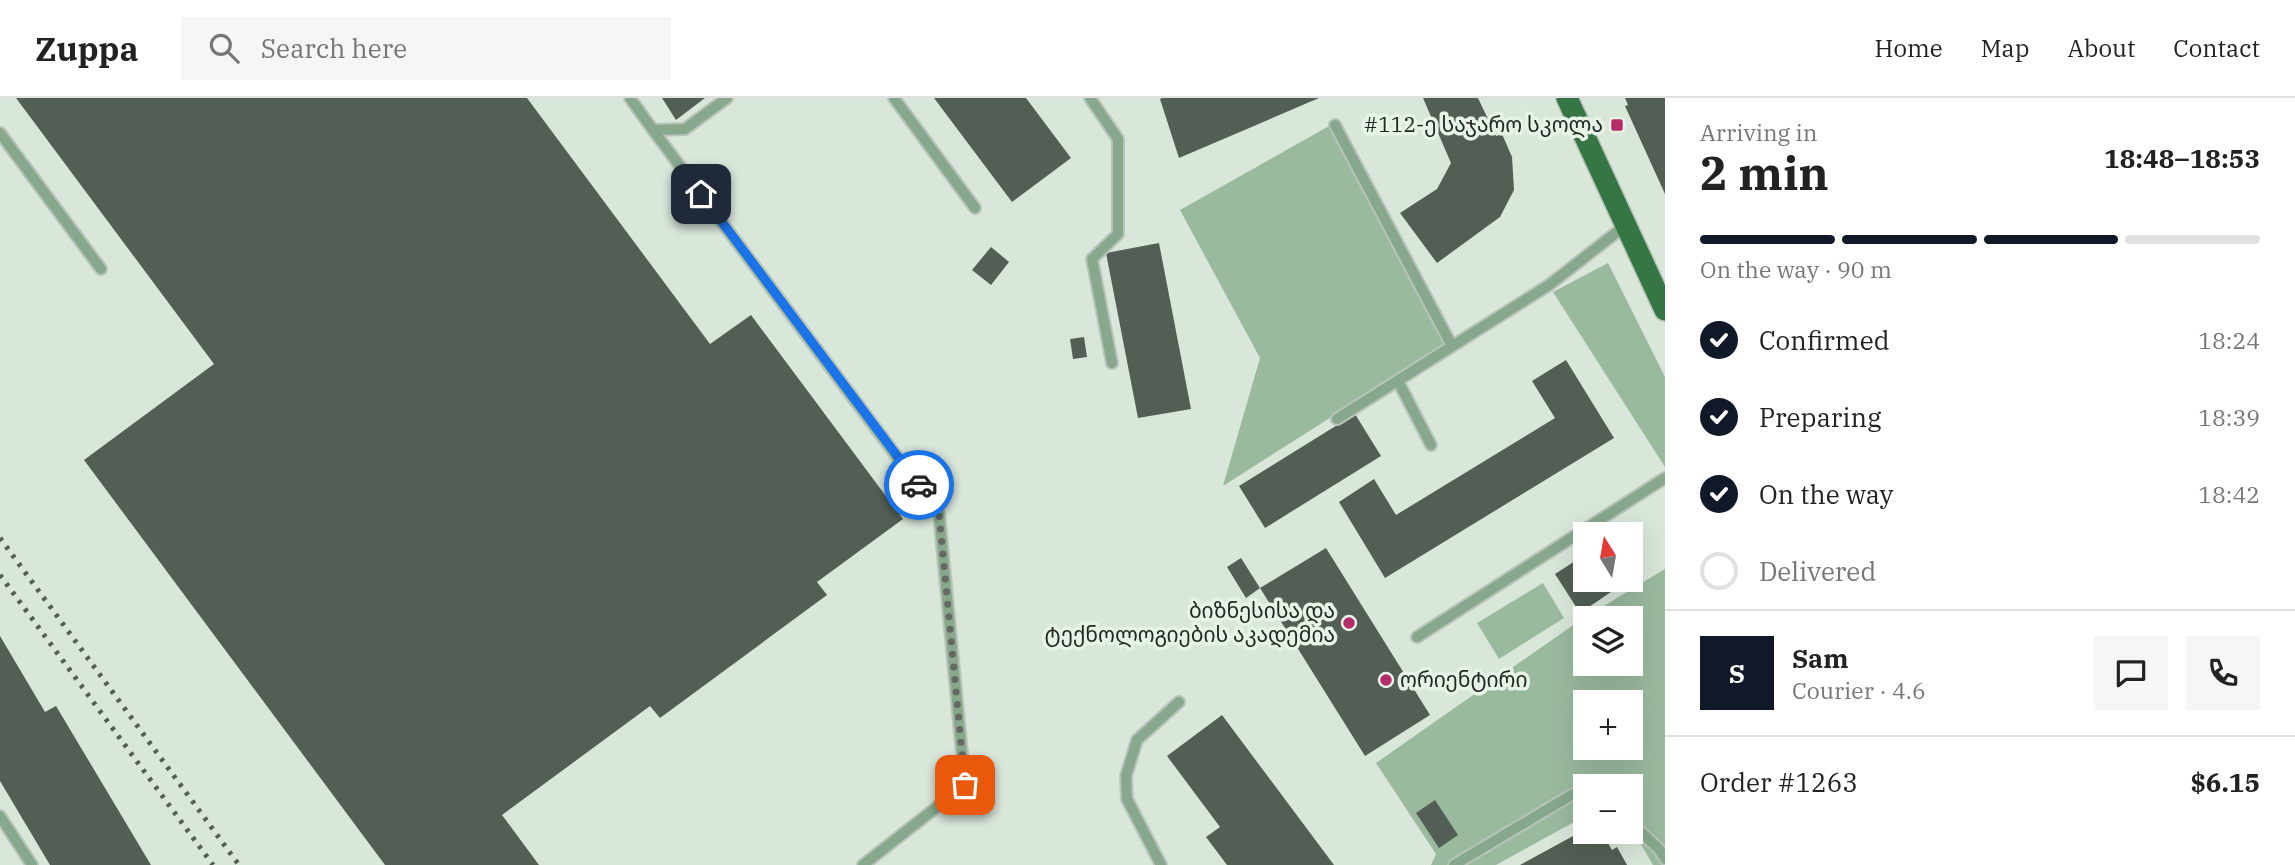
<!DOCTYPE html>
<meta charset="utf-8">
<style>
:root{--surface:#fff;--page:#f6f6f6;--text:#222;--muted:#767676;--line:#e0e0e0;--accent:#111827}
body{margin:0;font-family:"IBM Plex Serif","Noto Sans Georgian",serif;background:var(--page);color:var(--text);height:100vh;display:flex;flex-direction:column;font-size:26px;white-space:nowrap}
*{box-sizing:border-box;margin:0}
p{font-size:23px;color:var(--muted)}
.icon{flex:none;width:38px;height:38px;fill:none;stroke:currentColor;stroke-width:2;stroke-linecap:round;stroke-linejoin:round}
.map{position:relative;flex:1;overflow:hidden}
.side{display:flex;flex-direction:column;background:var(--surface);width:630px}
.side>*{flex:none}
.needle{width:46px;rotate:349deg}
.controls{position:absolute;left:1573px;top:424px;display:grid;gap:14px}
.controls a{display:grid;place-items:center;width:70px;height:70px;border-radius:0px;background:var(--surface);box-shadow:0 7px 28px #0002;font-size:35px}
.pin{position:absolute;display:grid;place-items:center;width:60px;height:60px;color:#fff;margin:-30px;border-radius:14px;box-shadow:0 4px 10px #0006}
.courier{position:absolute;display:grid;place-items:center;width:70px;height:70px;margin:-35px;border:5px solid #1a73e8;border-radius:50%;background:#fff;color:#222;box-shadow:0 2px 9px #0007}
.head em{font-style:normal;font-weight:700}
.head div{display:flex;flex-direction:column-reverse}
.head{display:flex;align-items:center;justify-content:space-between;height:119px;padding:0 35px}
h1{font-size:46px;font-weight:700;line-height:52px}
.bar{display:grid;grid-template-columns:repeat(4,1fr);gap:10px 7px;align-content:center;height:84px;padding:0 35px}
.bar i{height:9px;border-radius:5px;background:var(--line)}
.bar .active{background:var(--accent)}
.bar p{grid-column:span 4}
.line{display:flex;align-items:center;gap:18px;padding:0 35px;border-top:2px solid var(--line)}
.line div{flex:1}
.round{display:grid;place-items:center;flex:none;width:74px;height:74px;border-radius:0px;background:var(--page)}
ol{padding:0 35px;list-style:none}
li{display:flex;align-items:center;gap:21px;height:77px}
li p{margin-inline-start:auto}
li .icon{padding:7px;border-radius:50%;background:var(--accent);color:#fff;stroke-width:4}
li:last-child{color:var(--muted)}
li i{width:38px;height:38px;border:4px solid var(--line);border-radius:50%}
header{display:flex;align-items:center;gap:42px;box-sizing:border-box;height:98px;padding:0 35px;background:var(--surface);border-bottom:2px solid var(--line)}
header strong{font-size:33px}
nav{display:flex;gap:38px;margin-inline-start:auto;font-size:24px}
.search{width:490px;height:63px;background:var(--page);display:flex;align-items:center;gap:18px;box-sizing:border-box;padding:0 24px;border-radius:0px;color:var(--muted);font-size:26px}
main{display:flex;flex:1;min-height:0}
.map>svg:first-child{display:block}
</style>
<header>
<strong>Zuppa</strong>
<div class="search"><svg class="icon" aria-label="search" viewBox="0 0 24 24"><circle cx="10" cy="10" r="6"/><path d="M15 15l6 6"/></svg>Search here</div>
<nav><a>Home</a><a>Map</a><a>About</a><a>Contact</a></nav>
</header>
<main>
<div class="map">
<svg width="1665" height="767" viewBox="0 0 1665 767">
<rect width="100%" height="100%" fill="#d9e6da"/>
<g fill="#9aba9e" fill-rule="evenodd">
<path d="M 1331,27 L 1446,246 L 1223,388 L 1260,260 L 1180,112 Z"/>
<path d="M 1608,165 L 1665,279 L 1665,369 L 1553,194 Z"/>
<path d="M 1665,471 L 1665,767 L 1653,767 L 1631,729 L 1631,688 L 1586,688 L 1585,718 L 1496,767 L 1431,767 L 1436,756 L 1376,665 L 1579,523 ZM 1586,520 L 1631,520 L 1631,565 L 1586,565 ZM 1586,604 L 1631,604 L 1631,649 L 1586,649 Z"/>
<path d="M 1543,485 L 1564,520 L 1499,561 L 1477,525 Z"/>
</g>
<g fill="#535f55">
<path d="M 16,0 L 527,0 L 710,246 L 751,217 L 903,421 L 817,484 L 827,497 L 660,620 L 650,608 L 502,717 L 539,767 L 385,767 L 84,362 L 214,266 Z"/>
<path d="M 662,0 L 705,0 L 676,22 Z"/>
<path d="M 934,0 L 1026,0 L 1071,60 L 1012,104 Z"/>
<path d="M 1162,0 L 1319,0 L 1179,60 L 1160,1 Z"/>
<path d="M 1423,0 L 1478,0 L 1496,38 L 1502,36 L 1512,59 L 1514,92 L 1500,119 L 1437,165 L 1400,115 L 1437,91 L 1451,65 Z"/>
<path d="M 1625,0 L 1665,0 L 1665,96 L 1625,8 L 1628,7 Z"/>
<path d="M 1159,145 L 1191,311 L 1138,320 L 1106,155 Z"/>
<path d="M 991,149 L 1009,164 L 991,187 L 972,172 Z"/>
<path d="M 1084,239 L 1087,259 L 1073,261 L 1070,241 Z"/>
<path d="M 1566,262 L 1614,340 L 1385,480 L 1339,404 L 1374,381 L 1396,417 L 1555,320 L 1532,283 Z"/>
<path d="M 1355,316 L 1381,358 L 1265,430 L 1239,388 Z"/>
<path d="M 1326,450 L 1430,617 L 1365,658 L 1260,490 L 1246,500 L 1227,469 L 1241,460 L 1260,490 Z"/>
<path d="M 1586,456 L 1586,481 L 1630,481 L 1580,515 L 1555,476 Z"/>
<path d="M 1631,458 L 1642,474 L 1631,481 Z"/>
<path d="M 0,538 L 45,614 L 56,608 L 151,767 L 50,767 L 0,683 Z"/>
<path d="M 1222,617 L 1334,767 L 1227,767 L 1206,739 L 1220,729 L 1167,658 Z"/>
<path d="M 1435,702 L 1458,737 L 1439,750 L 1416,715 Z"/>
<path d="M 1586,731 L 1586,733 L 1601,733 L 1612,752 L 1617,749 L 1627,767 L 1520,767 Z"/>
</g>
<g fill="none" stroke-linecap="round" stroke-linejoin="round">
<g stroke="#b8c4b9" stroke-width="14">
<g id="lane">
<path d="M 630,0 L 653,32 L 685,31 L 727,0"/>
<path d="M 894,0 L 975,110"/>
<path d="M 1090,0 L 1118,41 L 1118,136 L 1092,161 L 1112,265"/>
<path d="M 1335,27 L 1452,248"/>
<path d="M 653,32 L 939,415 L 965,687 L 863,767"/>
<path d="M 0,35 L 101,171"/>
<path d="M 1398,283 L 1431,347"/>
<path d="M 1337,321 L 1549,187 L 1626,127"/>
<path d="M 1417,539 L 1665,380"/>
<path d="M 0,718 L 32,767"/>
<path d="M 1631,725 L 1659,751 L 1665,761"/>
<path d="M 1161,767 L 1127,701 L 1126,678 L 1137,642 L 1179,604"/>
<path d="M 1454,767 L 1573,696 L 1586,699"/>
</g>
</g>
<g stroke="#b8c4b9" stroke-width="24">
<path id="primary" d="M 1567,0 L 1665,212"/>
</g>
<use href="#lane" stroke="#87a88c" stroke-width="10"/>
<use href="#primary" stroke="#357644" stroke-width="21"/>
<g stroke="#565d56" stroke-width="5" stroke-dasharray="3.5 7" stroke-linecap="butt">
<path d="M 0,440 L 239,767"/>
<path d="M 0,477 L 213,767"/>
</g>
</g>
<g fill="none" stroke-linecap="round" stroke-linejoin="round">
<path stroke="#636a63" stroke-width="7" stroke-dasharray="0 12.6" d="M 919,387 L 939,415 L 965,687"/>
<path stroke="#1a73e8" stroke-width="9" d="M 701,96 L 919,387"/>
</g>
<g fill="#b62c69" stroke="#e6f3e7" stroke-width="2.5">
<rect x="1610" y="20" width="14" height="14" rx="3.5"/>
<circle cx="1349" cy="525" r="7"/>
<circle cx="1386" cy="582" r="7"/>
</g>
<g text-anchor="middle" stroke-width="7" stroke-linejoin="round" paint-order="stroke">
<g font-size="21" fill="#232823" stroke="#e6f3e7" text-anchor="end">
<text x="1603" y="34">#112-ე საჯარო სკოლა</text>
<text x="1335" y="520">ბიზნესისა და<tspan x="1335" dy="24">ტექნოლოგიების აკადემია</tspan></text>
<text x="1400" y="589" text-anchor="start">ორიენტირი</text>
</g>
</g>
</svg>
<div class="controls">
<a><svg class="needle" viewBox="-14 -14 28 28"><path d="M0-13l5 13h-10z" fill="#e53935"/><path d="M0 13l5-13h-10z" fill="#767676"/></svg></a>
<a><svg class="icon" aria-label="layers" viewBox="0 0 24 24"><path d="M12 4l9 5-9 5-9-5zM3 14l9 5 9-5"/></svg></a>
<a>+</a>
<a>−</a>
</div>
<div class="pin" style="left:965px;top:687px;background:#ea580c"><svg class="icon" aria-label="bag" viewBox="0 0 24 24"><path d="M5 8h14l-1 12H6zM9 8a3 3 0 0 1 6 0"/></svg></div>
<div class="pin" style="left:701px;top:96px;background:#1f2937"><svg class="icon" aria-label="home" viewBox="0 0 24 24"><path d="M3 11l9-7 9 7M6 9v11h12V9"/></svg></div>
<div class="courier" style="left:919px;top:387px"><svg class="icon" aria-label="car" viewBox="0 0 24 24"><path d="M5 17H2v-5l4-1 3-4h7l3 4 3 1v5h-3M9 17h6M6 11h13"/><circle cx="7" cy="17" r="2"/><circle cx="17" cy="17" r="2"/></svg></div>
</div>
<section class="side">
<div class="head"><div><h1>2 min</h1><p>Arriving in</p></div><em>18:48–18:53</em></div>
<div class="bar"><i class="active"></i><i class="active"></i><i class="active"></i><i></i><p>On the way · 90 m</p></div>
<ol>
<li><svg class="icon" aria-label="check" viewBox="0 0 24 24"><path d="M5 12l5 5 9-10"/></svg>Confirmed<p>18:24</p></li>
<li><svg class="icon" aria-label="check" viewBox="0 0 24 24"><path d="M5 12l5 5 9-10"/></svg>Preparing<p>18:39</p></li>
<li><svg class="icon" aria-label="check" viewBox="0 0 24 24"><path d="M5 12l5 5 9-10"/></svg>On the way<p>18:42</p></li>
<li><i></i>Delivered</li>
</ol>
<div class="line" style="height:126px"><b class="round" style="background:var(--accent);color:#fff">S</b><div><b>Sam</b><p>Courier · 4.6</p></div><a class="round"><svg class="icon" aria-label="chat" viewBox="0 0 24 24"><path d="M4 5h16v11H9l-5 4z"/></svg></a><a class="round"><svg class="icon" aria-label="phone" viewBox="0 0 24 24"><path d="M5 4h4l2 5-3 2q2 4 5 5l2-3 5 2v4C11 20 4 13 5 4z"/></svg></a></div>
<div class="line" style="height:91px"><div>Order #1263</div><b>$6.15</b></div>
</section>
</main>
